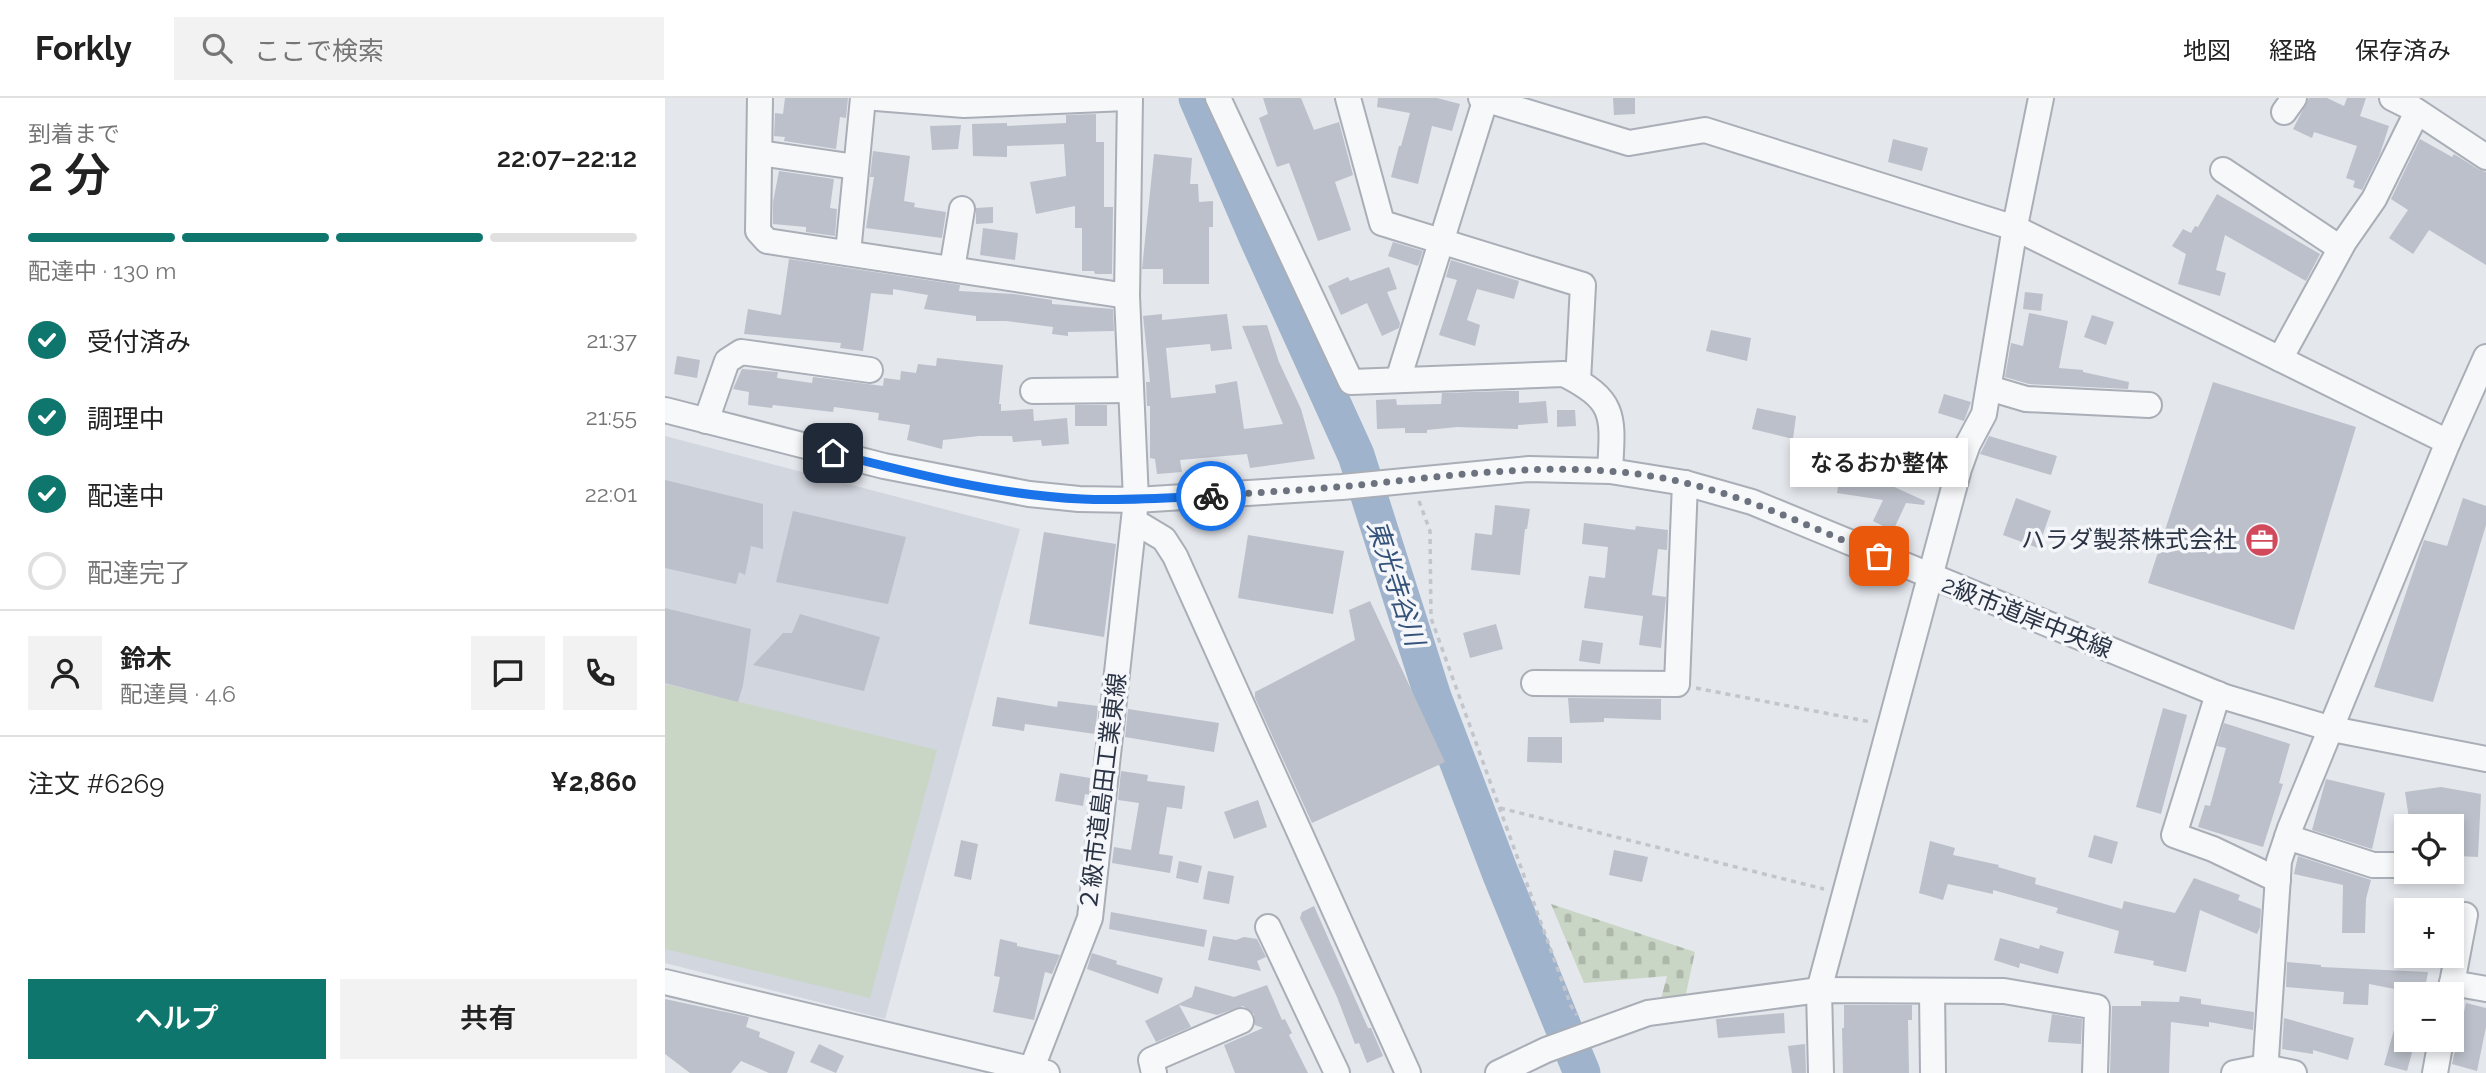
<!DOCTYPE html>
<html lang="ja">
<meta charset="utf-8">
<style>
:root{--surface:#fff;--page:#f2f2f2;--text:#222;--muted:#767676;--line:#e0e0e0;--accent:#0f766e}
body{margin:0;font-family:Raleway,"Noto Sans JP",sans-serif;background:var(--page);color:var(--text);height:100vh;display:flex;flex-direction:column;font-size:26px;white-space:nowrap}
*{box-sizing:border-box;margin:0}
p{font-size:23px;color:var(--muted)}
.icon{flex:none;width:38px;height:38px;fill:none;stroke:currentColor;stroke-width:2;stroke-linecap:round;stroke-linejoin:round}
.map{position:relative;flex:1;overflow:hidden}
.sheet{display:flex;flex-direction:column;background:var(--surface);width:665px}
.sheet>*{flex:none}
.fabs{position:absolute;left:1729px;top:716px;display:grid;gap:14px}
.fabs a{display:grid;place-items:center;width:70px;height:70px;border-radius:0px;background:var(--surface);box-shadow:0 4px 10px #0003;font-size:35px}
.pin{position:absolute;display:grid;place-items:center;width:60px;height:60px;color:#fff;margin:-30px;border-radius:14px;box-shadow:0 4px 10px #0006}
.courier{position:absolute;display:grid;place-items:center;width:70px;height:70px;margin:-35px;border:5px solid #1a73e8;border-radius:50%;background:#fff;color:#222;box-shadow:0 2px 9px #0007}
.bubble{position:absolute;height:49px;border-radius:0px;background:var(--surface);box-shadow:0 4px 10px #0003;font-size:23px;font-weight:600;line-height:49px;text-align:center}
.head em{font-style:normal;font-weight:600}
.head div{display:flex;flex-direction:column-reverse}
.head{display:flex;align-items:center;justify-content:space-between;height:119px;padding:0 28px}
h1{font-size:46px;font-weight:600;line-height:52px}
.bar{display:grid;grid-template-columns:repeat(4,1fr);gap:10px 7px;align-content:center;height:84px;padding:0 28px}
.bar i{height:9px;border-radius:5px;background:var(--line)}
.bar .selected{background:var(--accent)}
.bar p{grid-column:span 4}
.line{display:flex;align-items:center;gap:18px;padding:0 28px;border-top:2px solid var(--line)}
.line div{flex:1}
.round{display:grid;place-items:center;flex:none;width:74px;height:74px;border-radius:0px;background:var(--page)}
ol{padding:0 28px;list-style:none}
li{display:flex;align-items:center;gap:21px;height:77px}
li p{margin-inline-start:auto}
li .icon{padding:7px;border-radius:50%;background:var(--accent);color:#fff;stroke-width:4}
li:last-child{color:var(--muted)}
li i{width:38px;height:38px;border:4px solid var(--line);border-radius:50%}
.primary-button{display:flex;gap:14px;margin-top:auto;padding:14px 28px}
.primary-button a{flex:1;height:80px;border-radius:0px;background:var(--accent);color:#fff;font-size:28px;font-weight:600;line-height:80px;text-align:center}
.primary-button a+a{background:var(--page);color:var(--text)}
header{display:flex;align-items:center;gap:42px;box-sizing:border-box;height:98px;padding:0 35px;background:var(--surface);border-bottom:2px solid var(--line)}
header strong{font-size:33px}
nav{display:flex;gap:38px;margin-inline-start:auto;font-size:24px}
.search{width:490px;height:63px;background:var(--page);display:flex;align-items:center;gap:18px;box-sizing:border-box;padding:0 24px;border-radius:0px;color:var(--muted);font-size:26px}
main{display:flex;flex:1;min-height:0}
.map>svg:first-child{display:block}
</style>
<header>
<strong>Forkly</strong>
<div class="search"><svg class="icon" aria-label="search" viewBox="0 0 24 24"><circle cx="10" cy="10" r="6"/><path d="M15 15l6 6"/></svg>ここで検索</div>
<nav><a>地図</a><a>経路</a><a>保存済み</a></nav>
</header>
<main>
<section class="sheet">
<div class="head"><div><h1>2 分</h1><p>到着まで</p></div><em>22:07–22:12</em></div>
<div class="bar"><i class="selected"></i><i class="selected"></i><i class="selected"></i><i></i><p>配達中 · 130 m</p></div>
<ol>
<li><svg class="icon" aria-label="check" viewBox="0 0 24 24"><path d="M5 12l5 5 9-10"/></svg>受付済み<p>21:37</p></li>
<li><svg class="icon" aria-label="check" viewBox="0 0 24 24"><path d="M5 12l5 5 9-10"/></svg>調理中<p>21:55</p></li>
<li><svg class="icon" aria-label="check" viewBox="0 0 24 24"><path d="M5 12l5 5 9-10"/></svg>配達中<p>22:01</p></li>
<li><i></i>配達完了</li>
</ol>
<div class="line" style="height:126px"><a class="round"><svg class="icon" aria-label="person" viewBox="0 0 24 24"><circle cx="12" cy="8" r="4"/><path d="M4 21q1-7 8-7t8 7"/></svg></a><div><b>鈴木</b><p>配達員 · 4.6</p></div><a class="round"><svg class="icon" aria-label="chat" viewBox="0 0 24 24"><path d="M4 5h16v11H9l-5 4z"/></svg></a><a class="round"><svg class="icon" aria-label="phone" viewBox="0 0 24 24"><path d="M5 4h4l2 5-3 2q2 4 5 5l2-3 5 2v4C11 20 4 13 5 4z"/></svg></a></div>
<div class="line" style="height:91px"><div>注文 #6269</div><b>¥2,860</b></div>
<div class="primary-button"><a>ヘルプ</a><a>共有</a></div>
</section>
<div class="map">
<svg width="1821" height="975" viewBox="0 0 1821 975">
<defs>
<pattern id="cemetery-stones" width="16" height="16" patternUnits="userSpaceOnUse" patternTransform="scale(1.75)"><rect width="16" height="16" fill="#c9d6c5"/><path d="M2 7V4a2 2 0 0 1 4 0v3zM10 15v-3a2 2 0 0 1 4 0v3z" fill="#adb8ab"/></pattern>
</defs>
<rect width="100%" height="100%" fill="#e4e7ec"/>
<path fill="#d2d6de" d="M 0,338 L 355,431 L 220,921 L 0,865 Z"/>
<path fill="url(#cemetery-stones)" d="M 886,806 L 1030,854 L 1020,900 L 996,901 L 1002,878 L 919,885 Z"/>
<path fill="#c9d6c5" d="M 0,586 L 272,652 L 205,900 L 0,851 Z"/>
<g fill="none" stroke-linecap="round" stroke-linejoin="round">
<path stroke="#9fb4cc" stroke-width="37" d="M 532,0 L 592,139 L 691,357 L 768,599 L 836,777 L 917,975"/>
</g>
<g fill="#bbc0ca">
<path d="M 120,0 L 183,0 L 181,20 L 175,19 L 171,51 L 119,43 L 120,39 L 109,38 L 110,15 L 118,16 Z"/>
<path d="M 598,0 L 636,0 L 649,32 L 674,24 L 688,77 L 670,84 L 686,132 L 653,143 L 624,65 L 612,69 L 594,20 L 603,16 Z"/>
<path d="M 713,0 L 772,0 L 795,6 L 787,33 L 767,28 L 753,86 L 726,79 L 734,48 L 736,48 L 745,15 L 712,9 Z"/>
<path d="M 948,0 L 970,0 L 970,16 L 949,17 Z"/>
<path d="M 1644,0 L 1662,0 L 1679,8 L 1682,0 L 1701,0 L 1695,18 L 1724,28 L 1715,56 L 1697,92 L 1688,89 L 1690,83 L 1681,80 L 1692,48 L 1649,34 L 1647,40 L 1628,31 Z"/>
<path d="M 431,16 L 431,44 L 439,44 L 439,109 L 448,109 L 447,176 L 430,176 L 429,173 L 417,173 L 417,130 L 410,130 L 410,108 L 371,116 L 365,84 L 401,78 L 399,46 L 342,48 L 342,59 L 308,58 L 307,26 L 342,25 L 342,28 L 401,25 L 401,17 Z"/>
<path d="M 296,27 L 293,51 L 267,52 L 265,28 Z"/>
<path d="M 1228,41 L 1263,50 L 1257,73 L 1223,64 Z"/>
<path d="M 1755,41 L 1787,59 L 1789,56 L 1813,71 L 1821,74 L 1821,167 L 1764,132 L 1748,156 L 1724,140 L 1743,112 L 1726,101 Z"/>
<path d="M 208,53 L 245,58 L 239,103 L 250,105 L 249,109 L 281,114 L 277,140 L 201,130 L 209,79 L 205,79 Z"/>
<path d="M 489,56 L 527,60 L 525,86 L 533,86 L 534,104 L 548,103 L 548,129 L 544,129 L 544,186 L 498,186 L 498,171 L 477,171 Z"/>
<path d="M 114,73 L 169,81 L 165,110 L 172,111 L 170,138 L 141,134 L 141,129 L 108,126 L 108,104 Z"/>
<path d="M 1552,96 L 1655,156 L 1641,183 L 1560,137 L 1551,172 L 1561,175 L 1555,198 L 1513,186 L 1521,156 L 1507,148 L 1518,131 L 1526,135 L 1530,128 L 1533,129 Z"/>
<path d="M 328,109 L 328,125 L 311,126 L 311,110 Z"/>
<path d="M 318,130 L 353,135 L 350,162 L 315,157 Z"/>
<path d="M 728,144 L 758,153 L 753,168 L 723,158 Z"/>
<path d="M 124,161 L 295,187 L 294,193 L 349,196 L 387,202 L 387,206 L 448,211 L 449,233 L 403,234 L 403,238 L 387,236 L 388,229 L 341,223 L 311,223 L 311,218 L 259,211 L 263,197 L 228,191 L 228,197 L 206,195 L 198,253 L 175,250 L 176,245 L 79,236 L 83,211 L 116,217 Z"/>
<path d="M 786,162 L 854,183 L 849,201 L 812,191 L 802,222 L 815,227 L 810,248 L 774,237 L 792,182 L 781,179 Z"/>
<path d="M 724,169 L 732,191 L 722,194 L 735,225 L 734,230 L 717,238 L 702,205 L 676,217 L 663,188 L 683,179 L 685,183 Z"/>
<path d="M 1360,194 L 1378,196 L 1376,213 L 1358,211 Z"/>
<path d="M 1364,215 L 1403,223 L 1394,270 L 1418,272 L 1418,274 L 1464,284 L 1463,291 L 1364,286 L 1340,279 L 1346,245 L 1358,248 Z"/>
<path d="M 497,216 L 497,222 L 562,216 L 567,251 L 546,253 L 545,246 L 501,250 L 506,300 L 551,295 L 550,287 L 572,283 L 579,331 L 618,326 L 577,228 L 602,227 L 614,264 L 636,311 L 650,361 L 585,370 L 582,356 L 515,362 L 517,374 L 492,376 L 490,361 L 485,360 L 485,308 L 482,308 L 481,284 L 485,284 L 478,218 Z"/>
<path d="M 1427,217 L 1449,224 L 1441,247 L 1419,239 Z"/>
<path d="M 1046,232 L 1086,240 L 1082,263 L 1041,253 Z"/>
<path d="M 12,258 L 35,262 L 32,280 L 9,276 Z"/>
<path d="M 272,260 L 338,267 L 334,306 L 336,306 L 336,313 L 368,311 L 369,323 L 402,320 L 404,346 L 377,348 L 376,342 L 348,344 L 347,338 L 314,338 L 278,342 L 277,351 L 242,342 L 245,327 L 213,322 L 214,315 L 169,309 L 168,314 L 108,307 L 107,310 L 83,307 L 84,294 L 68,291 L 77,271 L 113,274 L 112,280 L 147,285 L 148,279 L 218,288 L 219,280 L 235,282 L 236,273 L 251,275 L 253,266 L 271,268 Z"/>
<path d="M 1548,284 L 1691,329 L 1629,532 L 1483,485 Z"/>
<path d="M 841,293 L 854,293 L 854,305 L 881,303 L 883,325 L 853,327 L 853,331 L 792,329 L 762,332 L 762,335 L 740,335 L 740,330 L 712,331 L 711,302 L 731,301 L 732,307 L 776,306 L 777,295 Z"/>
<path d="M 1279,296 L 1306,304 L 1299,323 L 1273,315 Z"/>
<rect x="410" y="307" width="32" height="21"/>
<path d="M 1092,310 L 1131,318 L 1128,341 L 1087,331 Z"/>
<path d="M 892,312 L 910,312 L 911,328 L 892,329 Z"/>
<path d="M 1324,338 L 1392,358 L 1386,377 L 1315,356 Z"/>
<path d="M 1176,371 L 1215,376 L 1214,382 L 1260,403 L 1259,407 L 1241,405 L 1228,433 L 1208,423 L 1218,402 L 1172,395 Z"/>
<path d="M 0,382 L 98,406 L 98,451 L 86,448 L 80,477 L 74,474 L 71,486 L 0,470 Z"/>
<path d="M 1351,400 L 1386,413 L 1373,450 L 1338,437 Z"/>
<path d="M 1798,400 L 1821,408 L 1821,427 L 1768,604 L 1709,589 L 1759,442 L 1782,448 Z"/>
<path d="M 830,407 L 865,411 L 862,431 L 860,431 L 855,477 L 806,472 L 810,435 L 827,437 Z"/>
<path d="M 128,413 L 241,439 L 223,506 L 111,484 Z"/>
<path d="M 919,425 L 970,432 L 971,428 L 1003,432 L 1002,452 L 993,451 L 987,497 L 1001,499 L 996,550 L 974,547 L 978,518 L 919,510 L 924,478 L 940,480 L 943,449 L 917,446 Z"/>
<path d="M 379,434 L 451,446 L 439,539 L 364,526 Z"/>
<path d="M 583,437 L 679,453 L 668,516 L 573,500 Z"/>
<path d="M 705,503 L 780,664 L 647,725 L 590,600 L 590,594 L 690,542 L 684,512 Z"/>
<path d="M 0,510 L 86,531 L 78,587 L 73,604 L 0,585 Z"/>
<path d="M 135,516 L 215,539 L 199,593 L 88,567 L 118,535 L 127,535 Z"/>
<path d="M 831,526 L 838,551 L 805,560 L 798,535 Z"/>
<path d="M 917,542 L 938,545 L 935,566 L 914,563 Z"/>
<path d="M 332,599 L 392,609 L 393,603 L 433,608 L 430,636 L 360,626 L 359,633 L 327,628 Z"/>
<path d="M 903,600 L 996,601 L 996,622 L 939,620 L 939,624 L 905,625 Z"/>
<path d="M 1498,610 L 1522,617 L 1496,716 L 1471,709 Z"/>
<path d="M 463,611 L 554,625 L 549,654 L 460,639 Z"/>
<path d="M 1559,625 L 1625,646 L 1614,685 L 1618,686 L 1598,749 L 1533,729 L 1540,707 L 1545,708 L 1561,650 L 1552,648 Z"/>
<path d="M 863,639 L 897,639 L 897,665 L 862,664 Z"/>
<path d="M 456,673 L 483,677 L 482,683 L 520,688 L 517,711 L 502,709 L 494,756 L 508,758 L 505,775 L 447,765 L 449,749 L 466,752 L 474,705 L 453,702 Z"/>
<path d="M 395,675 L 425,680 L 424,697 L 420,696 L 418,708 L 390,703 Z"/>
<path d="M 1661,681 L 1720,695 L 1707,751 L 1647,732 Z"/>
<path d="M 1776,689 L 1816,696 L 1813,759 L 1793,758 L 1794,720 L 1745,727 L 1740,694 Z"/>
<path d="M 593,702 L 602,729 L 569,741 L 559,714 Z"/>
<path d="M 1429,737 L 1453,744 L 1447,766 L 1423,759 Z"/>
<path d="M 296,742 L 313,746 L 306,782 L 289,778 Z"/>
<path d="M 1265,743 L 1290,750 L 1288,757 L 1334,767 L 1333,769 L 1371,780 L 1370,786 L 1457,811 L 1459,803 L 1510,815 L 1529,780 L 1575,797 L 1573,802 L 1596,811 L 1595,829 L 1592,836 L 1535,812 L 1521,874 L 1488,867 L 1489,863 L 1449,855 L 1454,833 L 1391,815 L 1393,810 L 1328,792 L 1328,796 L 1283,786 L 1278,802 L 1254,795 Z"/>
<path d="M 949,752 L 983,759 L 977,784 L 944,777 Z"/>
<path d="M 1633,758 L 1706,782 L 1701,801 L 1700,835 L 1677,835 L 1678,787 L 1629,776 Z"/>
<path d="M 514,763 L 537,768 L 533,785 L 511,780 Z"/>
<path d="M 543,773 L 569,778 L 564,806 L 538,801 Z"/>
<path d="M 649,808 L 703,930 L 706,930 L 718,958 L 702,965 L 694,945 L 690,946 L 672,899 L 635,820 L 637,814 Z"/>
<path d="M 446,814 L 542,832 L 539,849 L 444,831 Z"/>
<path d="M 548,838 L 571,842 L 579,839 L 592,841 L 601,859 L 592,863 L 596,873 L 543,862 Z"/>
<path d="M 1335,840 L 1374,851 L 1375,847 L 1399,854 L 1393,876 L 1355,865 L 1354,870 L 1329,862 Z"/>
<path d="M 335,841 L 352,845 L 352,848 L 395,857 L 387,876 L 380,874 L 369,922 L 328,914 L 335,879 L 329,878 Z"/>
<path d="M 427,855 L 452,863 L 451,866 L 498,880 L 493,896 L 422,871 Z"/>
<path d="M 1622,864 L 1656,867 L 1656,869 L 1763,874 L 1759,896 L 1739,896 L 1740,893 L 1704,886 L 1703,907 L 1678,906 L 1679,894 L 1621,889 Z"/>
<path d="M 602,887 L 617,922 L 620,921 L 627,935 L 624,937 L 643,975 L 570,975 L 559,947 L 598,930 L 590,927 L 589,916 L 578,908 L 552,917 L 514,907 L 526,929 L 491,944 L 480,923 L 527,899 L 530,888 L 569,899 Z"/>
<path d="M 1515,898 L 1536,901 L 1536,906 L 1589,914 L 1588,932 L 1544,924 L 1544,929 L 1506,924 L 1504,975 L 1445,975 L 1447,908 L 1476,908 L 1476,903 L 1514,904 Z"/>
<path d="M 0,901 L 84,919 L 81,929 L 95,934 L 94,939 L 130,954 L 122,975 L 104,975 L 76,963 L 66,975 L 25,975 L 0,956 Z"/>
<path d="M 1737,904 L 1741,904 L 1741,949 L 1748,951 L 1742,973 L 1719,967 Z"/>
<path d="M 1801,905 L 1821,910 L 1821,929 L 1812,973 L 1787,966 Z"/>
<path d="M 1179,907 L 1247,907 L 1247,922 L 1243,922 L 1244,975 L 1178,975 L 1177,930 L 1179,930 Z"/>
<path d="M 1119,915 L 1120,935 L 1053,940 L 1051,921 Z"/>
<path d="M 1387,916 L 1417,921 L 1416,946 L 1383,944 Z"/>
<path d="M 1619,920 L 1689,940 L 1683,962 L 1648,952 L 1648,956 L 1617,951 Z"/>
<path d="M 154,946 L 179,958 L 171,975 L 145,964 Z"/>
<path d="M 1140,946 L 1141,975 L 1127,975 L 1123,948 Z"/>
</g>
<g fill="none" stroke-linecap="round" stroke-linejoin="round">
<g stroke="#a9aeb7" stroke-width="28">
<g id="minor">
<path d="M 95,0 L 93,133 L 102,143 L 462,198"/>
<path d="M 211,0 L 299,7 L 461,0"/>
<path d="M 553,0 L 686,284 L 899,276 C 952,303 948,318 945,373"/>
<path d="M 683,0 L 717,125 L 918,187 L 913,283"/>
<path d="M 816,0 L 964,45 L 1040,32 L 1350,130 L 1783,344"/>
<path d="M 1727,0 L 1747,10 L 1821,59"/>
<path d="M 1619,14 L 1629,0"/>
<path d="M 95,55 L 191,69"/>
<path d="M 1558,72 L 1675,150"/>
<path d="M 183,155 L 198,0"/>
<path d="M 287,171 L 297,111"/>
<path d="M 1615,261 L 1679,144 L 1709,101 L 1752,14"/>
<path d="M 733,282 L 821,0"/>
<path d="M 1324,290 L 1361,301 L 1484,307"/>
<path d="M 368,293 L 466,292"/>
<path d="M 0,312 L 219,368 L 364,396 L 414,401 L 471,402 L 677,389 L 864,371 L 945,373 L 1020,385 L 1087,404 L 1560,599 L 1667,631 L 1821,661"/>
<path d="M 41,323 L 62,263 L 76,254 L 205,272"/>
<path d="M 469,423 L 499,441 L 510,458 L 743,975"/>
<path d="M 869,585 L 1012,586 L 1020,385"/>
<path d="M 1553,596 L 1509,737 L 1548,751 L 1613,782"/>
<path d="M 1622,739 L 1708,767 L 1741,767"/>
<path d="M 603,829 L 672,975"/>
<path d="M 0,884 L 382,975"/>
<path d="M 1787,885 L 1821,891"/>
<path d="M 1267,893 L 1268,975"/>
<path d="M 1785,896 L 1800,817"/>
<path d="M 365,975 L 425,820 L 471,402 L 462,198 L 465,0"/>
<path d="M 489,975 L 486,962 L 576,923"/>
<path d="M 833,975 L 881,952 L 983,915 L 1154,892 L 1339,893 L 1432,909 L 1430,975"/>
<path d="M 1156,975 L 1154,892 L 1294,371 L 1303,346 L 1319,316 L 1351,123 L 1376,0"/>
<path d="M 1569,975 L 1600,969 L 1629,975"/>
<path d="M 1600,975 L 1614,763 L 1625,730 L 1783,344 L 1821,259"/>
<path d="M 1770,975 L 1776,942"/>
</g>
</g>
<g stroke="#c2c5cb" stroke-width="3.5" stroke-dasharray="5 5" stroke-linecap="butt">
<path d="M 754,403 L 765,433 L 766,520 L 906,908 L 912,917"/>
<path d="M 1031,590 L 1206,624"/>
<path d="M 835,710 L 1159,791"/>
</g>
<use href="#minor" stroke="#f7f8fa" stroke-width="24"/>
</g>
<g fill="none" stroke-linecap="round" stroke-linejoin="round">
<path stroke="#6c737f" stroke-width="7" stroke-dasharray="0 12.6" d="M 546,398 C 595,394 645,392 694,387 C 802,376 914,359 1021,385 C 1088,401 1151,431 1214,458"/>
<path stroke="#1a73e8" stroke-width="9" d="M 168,355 C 249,376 333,397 417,401 C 460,403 503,400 546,398"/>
</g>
<defs>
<g id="office-disc" transform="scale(1.75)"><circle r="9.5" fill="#d1495b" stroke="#f4f6f9"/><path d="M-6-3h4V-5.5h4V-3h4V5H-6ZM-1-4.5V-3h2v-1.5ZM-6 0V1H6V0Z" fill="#fff"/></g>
</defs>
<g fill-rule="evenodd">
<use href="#office-disc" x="1597" y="442"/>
</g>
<g text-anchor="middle" stroke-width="7" stroke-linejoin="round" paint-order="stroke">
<g font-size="24" fill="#2b3445" stroke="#f4f6f9" text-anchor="end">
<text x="1572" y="450">ハラダ製茶株式会社</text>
</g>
<g font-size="24" fill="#2b3445" stroke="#f4f6f9">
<text transform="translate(1362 519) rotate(22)" y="8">2級市道岸中央線</text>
<text transform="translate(438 694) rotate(-83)" y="8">２級市道島田工業東線</text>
</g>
<g font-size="26" font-style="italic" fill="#34527a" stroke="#f4f6f9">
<text transform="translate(731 485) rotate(72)" y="9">東光寺谷川</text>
</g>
</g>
</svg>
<div class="fabs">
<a><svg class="icon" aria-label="locate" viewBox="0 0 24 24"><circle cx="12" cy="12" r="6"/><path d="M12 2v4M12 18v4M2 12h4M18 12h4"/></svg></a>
<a>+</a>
<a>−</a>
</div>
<div class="pin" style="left:1214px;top:458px;background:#ea580c"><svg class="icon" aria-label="bag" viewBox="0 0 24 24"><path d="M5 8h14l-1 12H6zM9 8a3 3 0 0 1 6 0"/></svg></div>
<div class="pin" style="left:168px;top:355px;background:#1f2937"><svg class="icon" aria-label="home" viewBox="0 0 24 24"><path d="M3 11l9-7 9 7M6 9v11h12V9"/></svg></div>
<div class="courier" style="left:546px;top:398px"><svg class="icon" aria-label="bike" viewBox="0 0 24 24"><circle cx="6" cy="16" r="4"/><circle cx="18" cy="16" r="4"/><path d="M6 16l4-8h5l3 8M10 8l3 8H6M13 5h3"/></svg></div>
<div class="bubble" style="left:1125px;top:340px;width:178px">なるおか整体</div>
</div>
</main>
